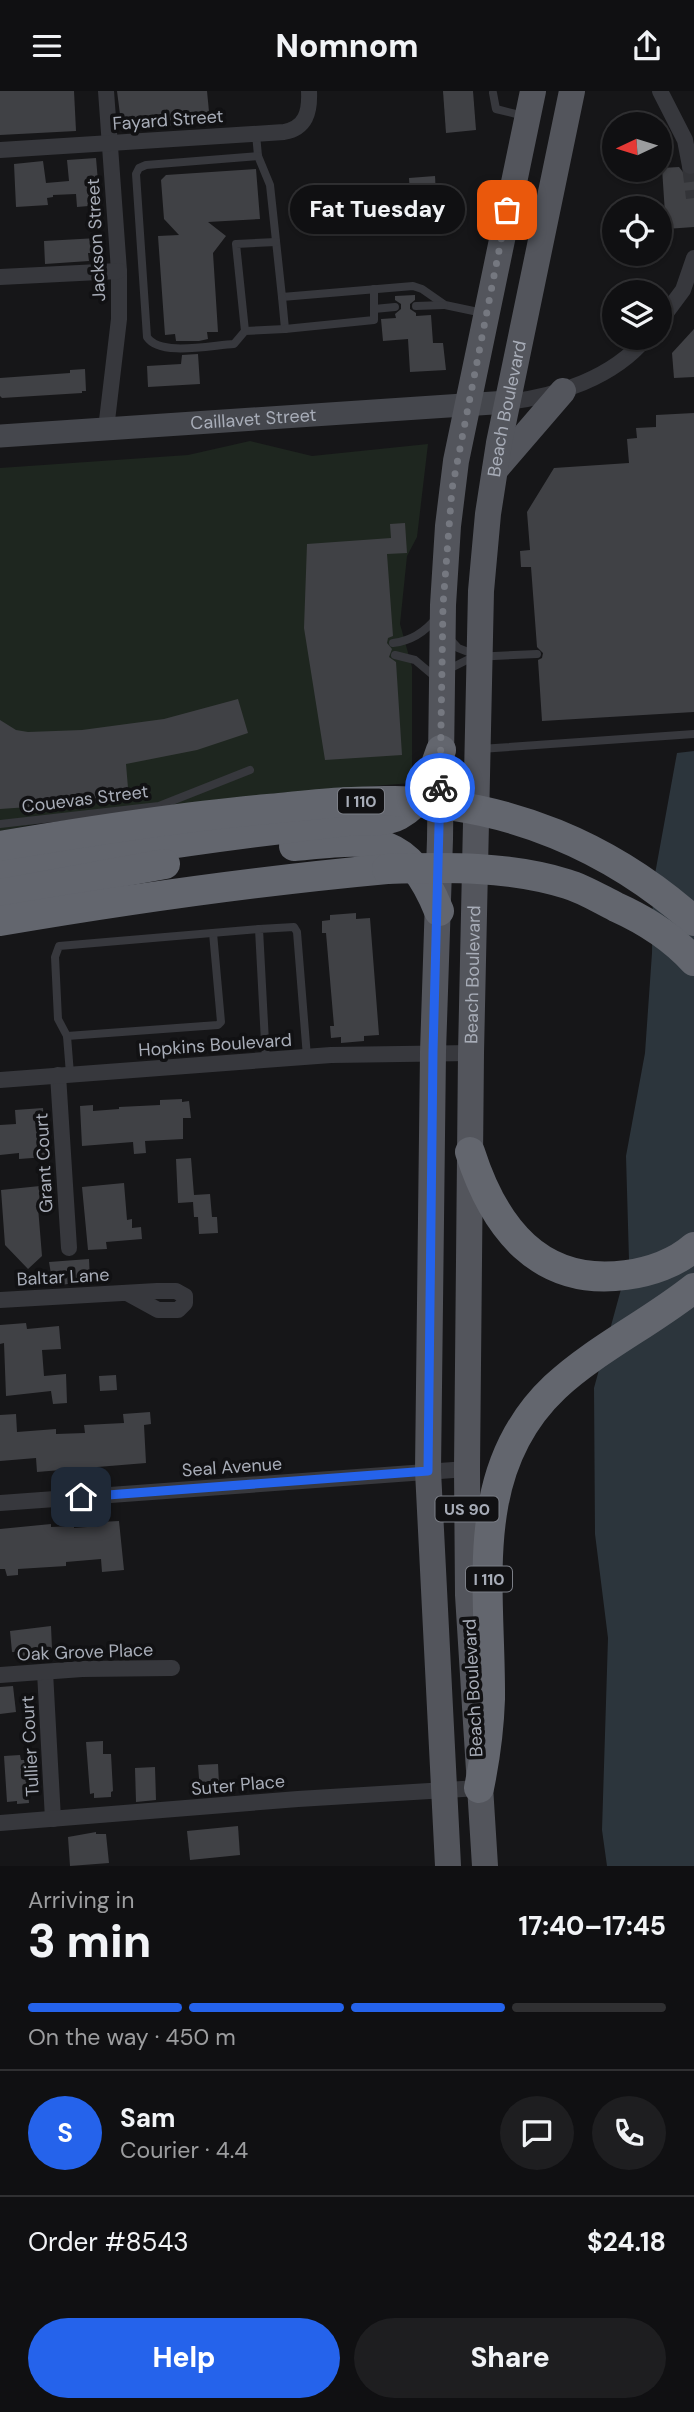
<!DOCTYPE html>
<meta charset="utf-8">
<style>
:root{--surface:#101012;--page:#1e1e20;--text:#f1f3f6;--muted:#9c9d9f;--line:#303032;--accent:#2563eb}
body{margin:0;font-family:"DM Sans",sans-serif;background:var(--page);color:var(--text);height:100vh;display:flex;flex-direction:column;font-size:26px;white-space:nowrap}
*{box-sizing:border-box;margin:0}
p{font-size:23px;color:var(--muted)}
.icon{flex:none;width:38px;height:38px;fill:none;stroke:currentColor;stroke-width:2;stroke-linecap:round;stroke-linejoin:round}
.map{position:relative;height:1775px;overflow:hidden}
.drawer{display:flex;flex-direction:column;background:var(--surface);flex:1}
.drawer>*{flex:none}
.needle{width:46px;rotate:266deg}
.buttons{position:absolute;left:602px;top:21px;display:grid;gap:14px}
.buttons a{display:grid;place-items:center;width:70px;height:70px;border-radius:50%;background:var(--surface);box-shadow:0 2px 5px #0004,0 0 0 2px var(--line);font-size:35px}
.pin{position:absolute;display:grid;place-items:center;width:60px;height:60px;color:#fff;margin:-30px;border-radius:14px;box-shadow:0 4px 10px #0006}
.courier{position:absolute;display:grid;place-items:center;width:70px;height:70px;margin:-35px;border:5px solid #2563eb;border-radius:50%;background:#fff;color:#222;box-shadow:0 2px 9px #0007}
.bubble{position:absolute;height:49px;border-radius:24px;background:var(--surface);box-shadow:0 2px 5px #0004,0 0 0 2px var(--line);font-size:23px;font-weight:800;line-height:49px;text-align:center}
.overview em{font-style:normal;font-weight:800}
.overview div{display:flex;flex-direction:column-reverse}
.overview{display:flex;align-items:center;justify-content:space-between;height:119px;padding:0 28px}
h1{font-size:46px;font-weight:800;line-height:52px}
.bar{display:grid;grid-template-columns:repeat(4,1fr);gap:10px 7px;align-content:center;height:84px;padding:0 28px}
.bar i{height:9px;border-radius:5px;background:var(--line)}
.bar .current{background:var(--accent)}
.bar p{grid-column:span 4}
.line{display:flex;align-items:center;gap:18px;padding:0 28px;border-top:2px solid var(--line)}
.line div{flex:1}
.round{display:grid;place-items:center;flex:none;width:74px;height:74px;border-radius:37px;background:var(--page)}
.button{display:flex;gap:14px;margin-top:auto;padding:14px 28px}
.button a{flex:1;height:80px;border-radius:42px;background:var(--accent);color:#fff;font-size:28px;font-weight:800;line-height:80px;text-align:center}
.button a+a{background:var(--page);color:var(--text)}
header{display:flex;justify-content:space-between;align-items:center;height:91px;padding:0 28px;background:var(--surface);font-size:32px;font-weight:800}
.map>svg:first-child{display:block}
</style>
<header><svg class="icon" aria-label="menu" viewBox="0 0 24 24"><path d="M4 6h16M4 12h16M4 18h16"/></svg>Nomnom<svg class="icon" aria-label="share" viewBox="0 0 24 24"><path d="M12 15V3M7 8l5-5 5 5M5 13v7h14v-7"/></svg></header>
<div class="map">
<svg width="694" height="1775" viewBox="0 0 694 1775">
<rect width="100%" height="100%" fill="#161618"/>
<path fill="#1e261f" d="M 250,350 L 312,365 L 428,353 L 417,446 L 407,465 L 400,533 L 412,576 L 412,692 L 281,702 L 62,728 L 0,740 L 0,377 L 188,364 Z"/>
<path fill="#2c353c" d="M 694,660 L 694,1775 L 607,1775 L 602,1739 L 608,1547 L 595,1443 L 594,1297 L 629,1169 L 626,1065 L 645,962 L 652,862 L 653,794 L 677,662 Z"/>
<g fill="#404145">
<path d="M 0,0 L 74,0 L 76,40 L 0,44 Z"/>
<path d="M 117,0 L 207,0 L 210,31 L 122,39 Z"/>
<path d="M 443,0 L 473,0 L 476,39 L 446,42 Z"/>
<path d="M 96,67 L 100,114 L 77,116 L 76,103 L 53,104 L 53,106 L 47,107 L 48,114 L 16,116 L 14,73 L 43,70 L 46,92 L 69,90 L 67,69 Z"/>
<path d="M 679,76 L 686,85 L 694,84 L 694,136 L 666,138 L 662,77 Z"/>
<path d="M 256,78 L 260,128 L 208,131 L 226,145 L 213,162 L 218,241 L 207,241 L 208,248 L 199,250 L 176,250 L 175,243 L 165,244 L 158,145 L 179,144 L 164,128 L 161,89 L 166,84 Z"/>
<path d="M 435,85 L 437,121 L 411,122 L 409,87 Z"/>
<path d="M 98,147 L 99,162 L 88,162 L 89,170 L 45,173 L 44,150 Z"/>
<path d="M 415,204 L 415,209 L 410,213 L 410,218 L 416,222 L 416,225 L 431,224 L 433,252 L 443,252 L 446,279 L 410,281 L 408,248 L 383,250 L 381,228 L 396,227 L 395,223 L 401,218 L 401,213 L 395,209 L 395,205 Z"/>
<path d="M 694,238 L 694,286 L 674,287 L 672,262 Z"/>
<path d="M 198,263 L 200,293 L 148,296 L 147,275 L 181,273 L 182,264 Z"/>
<path d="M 85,278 L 86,300 L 82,300 L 82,302 L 2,307 L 0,305 L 0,287 L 70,282 L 70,279 Z"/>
<path d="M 694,322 L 694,621 L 542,630 L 538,569 L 542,567 L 543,562 L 537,556 L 531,476 L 521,476 L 520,460 L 530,459 L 527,421 L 554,377 L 629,372 L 627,348 L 637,347 L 636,337 L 656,336 L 656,324 Z"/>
<path d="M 405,432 L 407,462 L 387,463 L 393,545 L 388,547 L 387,552 L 392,558 L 389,566 L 396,571 L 402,664 L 325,669 L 304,537 L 307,453 L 391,447 L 390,433 Z"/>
<path d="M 238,608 L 248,642 L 197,659 L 126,673 L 129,709 L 0,718 L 0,629 L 16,639 L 28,641 L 82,639 L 164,628 Z"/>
<path d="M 356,822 L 356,828 L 370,827 L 379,944 L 364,945 L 364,950 L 341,952 L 341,946 L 331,947 L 330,935 L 334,935 L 326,842 L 322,842 L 322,830 L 330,829 L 330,824 Z"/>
<path d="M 182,1008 L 182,1011 L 189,1010 L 191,1027 L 183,1027 L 183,1048 L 145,1050 L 146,1062 L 134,1063 L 133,1051 L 82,1055 L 80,1015 L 93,1014 L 93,1020 L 119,1018 L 119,1016 L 160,1014 L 160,1009 Z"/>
<path d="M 43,1017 L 46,1066 L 19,1068 L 19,1062 L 0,1064 L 0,1034 L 16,1033 L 15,1019 Z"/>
<path d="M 191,1067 L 194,1104 L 210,1103 L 212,1126 L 217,1126 L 218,1142 L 199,1143 L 198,1126 L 194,1126 L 193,1111 L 178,1112 L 176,1068 Z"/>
<path d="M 124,1092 L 127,1129 L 132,1128 L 132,1137 L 141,1136 L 142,1148 L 106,1151 L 107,1158 L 88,1159 L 82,1096 Z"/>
<path d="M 40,1095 L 41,1116 L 38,1116 L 42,1165 L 28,1178 L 5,1154 L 1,1099 Z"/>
<path d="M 89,1168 L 90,1190 L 53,1195 L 49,1171 Z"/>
<path d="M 26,1232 L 27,1238 L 59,1235 L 61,1258 L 42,1259 L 44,1285 L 66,1283 L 67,1312 L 53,1313 L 51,1300 L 6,1305 L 4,1252 L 0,1253 L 0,1234 Z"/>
<path d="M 116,1284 L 117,1299 L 100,1300 L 99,1285 Z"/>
<path d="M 150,1321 L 151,1333 L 144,1334 L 146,1372 L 37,1381 L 36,1367 L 0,1370 L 0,1324 L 16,1323 L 17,1341 L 56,1338 L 56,1343 L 85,1342 L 84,1334 L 124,1332 L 123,1323 Z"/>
<path d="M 119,1430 L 124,1479 L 102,1481 L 101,1468 L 66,1471 L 66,1475 L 18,1478 L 18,1484 L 7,1485 L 5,1478 L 0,1478 L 0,1438 L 51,1433 L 51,1436 L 74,1435 L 74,1437 L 100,1435 L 100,1431 Z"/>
<path d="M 51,1535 L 52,1558 L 49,1558 L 49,1564 L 16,1567 L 15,1561 L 12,1561 L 10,1540 Z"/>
<path d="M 13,1595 L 16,1621 L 0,1623 L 0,1596 Z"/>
<path d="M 103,1650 L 103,1663 L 111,1663 L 113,1700 L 111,1701 L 111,1706 L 94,1707 L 94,1702 L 90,1703 L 86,1651 Z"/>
<path d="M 20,1664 L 21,1669 L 25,1669 L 29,1712 L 17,1713 L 17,1710 L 7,1711 L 4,1665 Z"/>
<path d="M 218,1673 L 219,1693 L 211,1694 L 211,1699 L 200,1700 L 198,1674 Z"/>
<path d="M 155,1676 L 156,1709 L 136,1711 L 135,1677 Z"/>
<path d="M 238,1735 L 240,1764 L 190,1769 L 187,1740 Z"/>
<path d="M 96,1741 L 96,1743 L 106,1743 L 109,1772 L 70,1775 L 68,1746 Z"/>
</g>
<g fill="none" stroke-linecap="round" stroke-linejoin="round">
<path stroke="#333438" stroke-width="16" stroke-dasharray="16 8" stroke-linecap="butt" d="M 690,75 L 694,107"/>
<g stroke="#37383d" stroke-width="8">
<path d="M 493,2 L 496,18 L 524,25"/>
<path d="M 256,43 L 258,65 L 270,94 L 282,206 L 413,195 L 422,198 L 445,214 L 483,222"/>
<path d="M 258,65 L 146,74 L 139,77 L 136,83 L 147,246 C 160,266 212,254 234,253 L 245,240 L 285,238 L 282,206"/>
<path d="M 416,215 L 444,214"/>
<path d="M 374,218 L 395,216"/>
<path d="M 285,238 L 374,229 L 374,198"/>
<path d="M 245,240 L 236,153 L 276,151"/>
<path d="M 449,547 L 458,557 L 476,564"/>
<path d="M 393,552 C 411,550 426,540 437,526"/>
<path d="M 395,564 L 415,569 L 434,585"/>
<path d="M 449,578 L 473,566 L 537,563"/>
<path d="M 480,658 L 694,643"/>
<path d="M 0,733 L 159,715 L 250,679"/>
<path d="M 67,945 L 218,934 L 221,931 L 213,842"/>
<path d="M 266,970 L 259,838 L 294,836 L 297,841 L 307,966"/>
<path d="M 70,983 L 67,945 L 58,928 L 55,866 L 59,855 L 259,838"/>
</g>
<g stroke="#37383d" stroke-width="16">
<path d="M 106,0 L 119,180 L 119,228 L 106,338"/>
<path d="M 660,0 L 685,49 L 690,75"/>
<path d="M 0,59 L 284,41 C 306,37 310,21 309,0"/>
<path d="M 0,186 L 119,180"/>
<path d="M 660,230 L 683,199 L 694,167"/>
<path d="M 508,311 C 557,305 613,287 646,247"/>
<path d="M 58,984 L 69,1157"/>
<path d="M 0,989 L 331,964 L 471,962"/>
<path d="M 0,1209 L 157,1200 L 176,1200 L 185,1205 L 185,1212 L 178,1219 L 158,1219 L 127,1202"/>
<path d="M 0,1412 L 467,1378"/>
<path d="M 45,1581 L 53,1728"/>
<path d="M 0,1584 L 82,1578 L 172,1577"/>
<path d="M 0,1732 L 298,1708 L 479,1697"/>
</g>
<path stroke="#45474d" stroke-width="23" id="s1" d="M 0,345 L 508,311"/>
<g stroke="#53555c" stroke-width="26">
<path d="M 495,379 L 563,300"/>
<path d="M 448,1775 L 428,1380 L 433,961 L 440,748 L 443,514 L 448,435 L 456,370 L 533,0"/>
<path id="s2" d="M 485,1775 L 468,1504 L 467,1378 L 471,962 L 481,500 L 488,423 L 499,352 L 572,0"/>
</g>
<g stroke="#63666e" stroke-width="30">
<path d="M 294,755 C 370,748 406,739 439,820"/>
<path d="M 0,781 C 96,763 192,749 289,737 C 308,735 327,732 347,730 C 364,729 384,732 399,724 C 425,710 432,684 441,659"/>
<path d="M 0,803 L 165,773"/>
<path d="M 0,830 C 129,808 257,790 387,778"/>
<path d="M 470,1061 C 494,1136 539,1196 626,1184 C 650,1181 676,1172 694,1156"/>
<path d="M 479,1697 C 485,1668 489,1638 490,1608 C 491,1498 466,1380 555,1296 C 596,1258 650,1232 694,1197"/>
</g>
<g stroke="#63666e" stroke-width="30">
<path d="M 0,755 C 89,740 178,726 268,718 C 310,714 353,709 395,710 C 508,712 611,756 694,830"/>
<path d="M 387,778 C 448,776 508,775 567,793 C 584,798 600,808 616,816 C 645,829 672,846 694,870"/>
</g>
</g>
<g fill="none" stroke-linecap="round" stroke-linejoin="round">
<path stroke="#757880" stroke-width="7" stroke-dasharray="0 12.6" d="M 440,697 L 443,514 L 452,398 L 507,119"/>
<path stroke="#2563eb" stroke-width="9" d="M 81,1406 L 428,1380 L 433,961 L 440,697"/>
</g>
<g text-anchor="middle" stroke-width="7" stroke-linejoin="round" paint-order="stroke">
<g fill="#111113" stroke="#7b7e86" stroke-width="2">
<rect x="338" y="697.5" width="46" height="25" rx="5"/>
<rect x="435.5" y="1405.5" width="63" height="25" rx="5"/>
<rect x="466" y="1475.5" width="46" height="25" rx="5"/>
</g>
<g font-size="16" font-weight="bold" fill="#a8adb8">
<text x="361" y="716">I 110</text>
<text x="467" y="1424">US 90</text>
<text x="489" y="1494">I 110</text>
</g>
<g font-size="18" fill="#a8adb8" stroke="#111113">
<text transform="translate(168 29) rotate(-4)" y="6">Fayard Street</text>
<text transform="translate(96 149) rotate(-93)" y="6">Jackson Street</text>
<text dy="6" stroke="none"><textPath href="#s2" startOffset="1460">Beach Boulevard</textPath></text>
<text dy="6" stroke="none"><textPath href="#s1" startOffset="254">Caillavet Street</textPath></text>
<text transform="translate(85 708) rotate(-7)" y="6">Couevas Street</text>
<text dy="6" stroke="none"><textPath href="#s2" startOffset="892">Beach Boulevard</textPath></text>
<text transform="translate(215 954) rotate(-4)" y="6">Hopkins Boulevard</text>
<text transform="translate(44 1072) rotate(-93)" y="6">Grant Court</text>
<text transform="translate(63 1186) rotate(-3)" y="6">Baltar Lane</text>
<text transform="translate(232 1376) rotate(-4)" y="6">Seal Avenue</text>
<text transform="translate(85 1561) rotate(-2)" y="6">Oak Grove Place</text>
<text transform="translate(473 1597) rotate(-93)" y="6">Beach Boulevard</text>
<text transform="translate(30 1655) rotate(-93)" y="6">Tullier Court</text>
<text transform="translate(238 1694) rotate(-5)" y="6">Suter Place</text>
</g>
</g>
</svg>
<div class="buttons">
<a><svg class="needle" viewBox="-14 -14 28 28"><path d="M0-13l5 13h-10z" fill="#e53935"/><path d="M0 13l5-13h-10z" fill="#9c9d9f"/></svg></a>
<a><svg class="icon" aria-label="locate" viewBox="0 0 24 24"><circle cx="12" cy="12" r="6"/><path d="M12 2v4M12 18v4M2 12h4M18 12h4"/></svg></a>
<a><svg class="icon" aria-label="layers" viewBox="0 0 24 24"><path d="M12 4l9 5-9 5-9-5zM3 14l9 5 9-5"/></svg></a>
</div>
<div class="pin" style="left:507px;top:119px;background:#ea580c"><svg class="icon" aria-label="bag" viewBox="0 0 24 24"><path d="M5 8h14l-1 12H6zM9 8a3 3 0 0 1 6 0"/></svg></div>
<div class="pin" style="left:81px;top:1406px;background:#1f2937"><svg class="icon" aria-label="home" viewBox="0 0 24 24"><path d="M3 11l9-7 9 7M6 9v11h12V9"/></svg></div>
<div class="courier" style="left:440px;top:697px"><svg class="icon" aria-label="bike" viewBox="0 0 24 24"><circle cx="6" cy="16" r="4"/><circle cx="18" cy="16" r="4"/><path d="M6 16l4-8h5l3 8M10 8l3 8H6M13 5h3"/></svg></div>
<div class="bubble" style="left:290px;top:94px;width:175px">Fat Tuesday</div>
</div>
<section class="drawer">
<div class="overview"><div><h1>3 min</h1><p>Arriving in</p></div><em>17:40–17:45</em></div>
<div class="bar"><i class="current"></i><i class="current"></i><i class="current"></i><i></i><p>On the way · 450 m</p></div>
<div class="line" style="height:126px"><b class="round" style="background:var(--accent);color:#fff">S</b><div><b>Sam</b><p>Courier · 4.4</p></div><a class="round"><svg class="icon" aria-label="chat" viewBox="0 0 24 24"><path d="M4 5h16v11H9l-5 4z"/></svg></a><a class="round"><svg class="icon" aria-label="phone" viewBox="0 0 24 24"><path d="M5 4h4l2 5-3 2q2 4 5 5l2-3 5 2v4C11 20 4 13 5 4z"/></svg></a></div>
<div class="line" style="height:91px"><div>Order #8543</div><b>$24.18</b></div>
<div class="button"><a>Help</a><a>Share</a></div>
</section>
